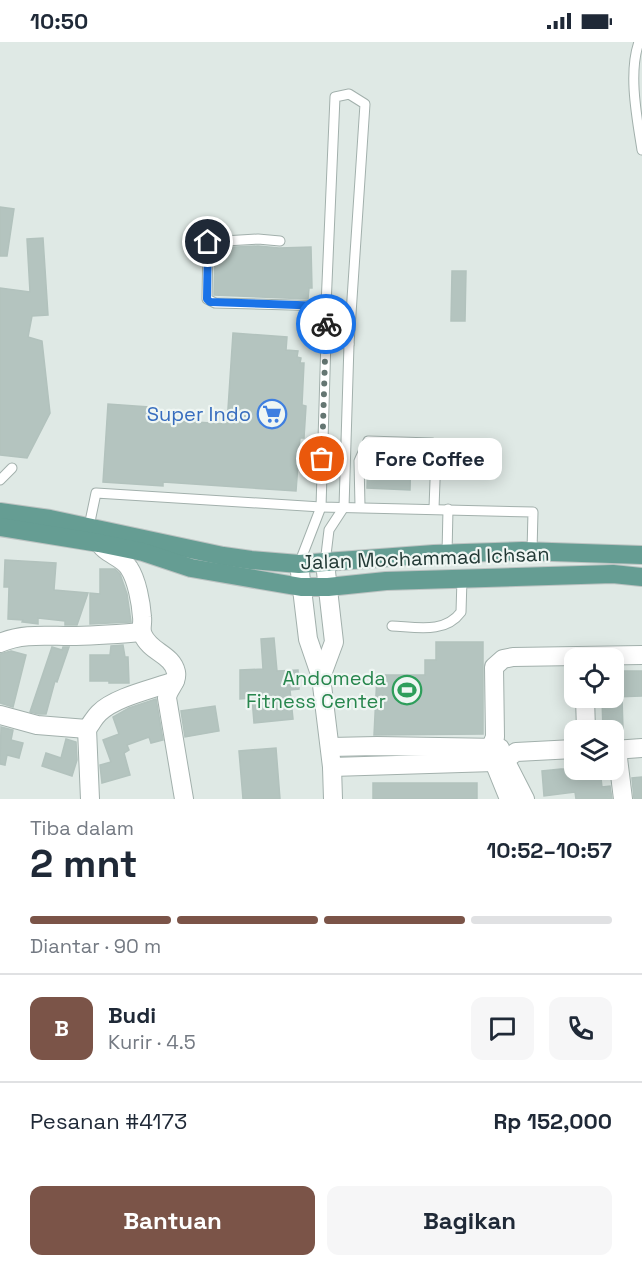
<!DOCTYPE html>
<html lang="id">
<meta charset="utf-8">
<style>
:root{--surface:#fff;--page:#f6f6f7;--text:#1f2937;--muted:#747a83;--line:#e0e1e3;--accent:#7b5448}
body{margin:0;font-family:"Space Grotesk",sans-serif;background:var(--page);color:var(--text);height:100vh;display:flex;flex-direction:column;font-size:22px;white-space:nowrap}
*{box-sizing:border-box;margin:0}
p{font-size:20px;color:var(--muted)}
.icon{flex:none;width:33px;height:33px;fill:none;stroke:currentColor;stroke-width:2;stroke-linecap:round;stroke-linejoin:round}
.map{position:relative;height:757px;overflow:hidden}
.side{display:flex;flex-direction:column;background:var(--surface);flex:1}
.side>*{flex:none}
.tools{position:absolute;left:564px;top:606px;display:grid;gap:12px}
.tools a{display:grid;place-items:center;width:60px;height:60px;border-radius:12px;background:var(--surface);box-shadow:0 3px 15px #0003;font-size:30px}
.pin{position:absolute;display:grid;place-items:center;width:51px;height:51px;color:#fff;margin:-26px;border:3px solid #fff;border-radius:50%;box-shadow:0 2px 6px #0007}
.courier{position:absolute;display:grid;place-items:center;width:60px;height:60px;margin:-30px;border:4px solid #1a73e8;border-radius:50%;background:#fff;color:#222;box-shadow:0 2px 8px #0007}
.bubble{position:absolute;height:42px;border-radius:12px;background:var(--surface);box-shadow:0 3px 15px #0003;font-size:20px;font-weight:800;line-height:42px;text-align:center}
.summary em{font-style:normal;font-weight:800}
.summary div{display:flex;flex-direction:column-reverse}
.summary{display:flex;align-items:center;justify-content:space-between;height:102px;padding:0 30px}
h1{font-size:39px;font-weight:800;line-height:45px}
.bar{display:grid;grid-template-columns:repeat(4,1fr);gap:9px 6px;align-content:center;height:72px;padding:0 30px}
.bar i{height:8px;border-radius:4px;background:var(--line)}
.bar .active{background:var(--accent)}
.bar p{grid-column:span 4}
.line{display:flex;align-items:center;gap:15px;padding:0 30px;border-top:2px solid var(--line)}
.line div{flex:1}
.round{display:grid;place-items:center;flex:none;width:63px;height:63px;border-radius:12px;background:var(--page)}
.button{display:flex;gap:12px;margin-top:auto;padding:12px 30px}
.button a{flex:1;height:69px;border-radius:12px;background:var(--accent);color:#fff;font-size:24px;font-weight:800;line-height:69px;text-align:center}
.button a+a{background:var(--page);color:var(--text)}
.status{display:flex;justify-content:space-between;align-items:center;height:42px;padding:0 30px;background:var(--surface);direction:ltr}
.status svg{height:16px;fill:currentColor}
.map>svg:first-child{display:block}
</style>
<div class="status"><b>10:50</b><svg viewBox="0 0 49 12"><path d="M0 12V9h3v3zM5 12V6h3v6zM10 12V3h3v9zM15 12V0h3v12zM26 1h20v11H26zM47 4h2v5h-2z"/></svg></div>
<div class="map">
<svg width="642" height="757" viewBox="0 0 642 757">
<rect width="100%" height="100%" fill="#dfe9e5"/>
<g fill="#b4c4bf" stroke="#b2c2bd" stroke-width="1.5">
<path d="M 0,165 L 14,167 L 7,214 L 0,214 Z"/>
<path d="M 43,196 L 48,273 L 32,274 L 28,295 L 42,299 L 50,371 L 27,416 L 0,413 L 0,246 L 30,250 L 27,197 Z"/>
<path d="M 258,204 L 279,206 L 311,205 L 312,246 L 309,246 L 308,257 L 214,253 L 215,209 L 217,209 L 217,206 Z"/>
<path d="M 452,229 L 466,229 L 465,279 L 451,279 Z"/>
<path d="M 233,291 L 287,295 L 286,308 L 298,309 L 297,315 L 301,316 L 300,321 L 304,321 L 302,363 L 306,364 L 304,396 L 300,396 L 296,449 L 163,440 L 163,444 L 103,440 L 108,362 L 149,365 L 148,377 L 227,382 Z"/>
<path d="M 370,410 L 411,412 L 410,448 L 367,446 L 368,415 Z"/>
<path d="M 5,518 L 56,521 L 54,548 L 88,551 L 77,583 L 65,583 L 65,579 L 38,576 L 38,582 L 22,580 L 23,578 L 8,577 L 9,545 L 4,545 Z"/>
<path d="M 100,527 L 115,527 L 120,532 L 127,552 L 131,580 L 90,582 L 90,551 L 100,552 Z"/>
<path d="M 274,596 L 277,629 L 298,628 L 299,647 L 290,648 L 293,677 L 254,681 L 252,656 L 240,657 L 240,628 L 263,627 L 261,597 Z"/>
<path d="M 436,600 L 483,600 L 483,692 L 374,693 L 377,633 L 425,633 L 425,618 L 436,618 Z"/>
<path d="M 123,603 L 125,615 L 128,615 L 129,641 L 109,641 L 109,639 L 90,639 L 90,613 L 110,613 L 111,604 Z"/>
<path d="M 52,605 L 62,608 L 63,605 L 69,605 L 57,640 L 55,639 L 46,672 L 39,672 L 30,670 Z"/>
<path d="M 11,609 L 26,613 L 13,665 L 0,661 L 0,612 Z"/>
<path d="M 614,629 L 642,629 L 642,654 L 614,655 Z"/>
<path d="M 602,656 L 622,656 L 623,688 L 603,688 Z"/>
<path d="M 156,657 L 163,698 L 151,701 L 149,695 L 127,703 L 129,708 L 124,711 L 130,733 L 102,741 L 100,723 L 111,720 L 103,698 L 119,692 L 113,675 L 129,666 Z"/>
<path d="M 215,664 L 219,689 L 185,695 L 181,669 Z"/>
<path d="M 1,685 L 13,688 L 11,698 L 23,701 L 19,716 L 7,713 L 5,723 L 0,722 Z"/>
<path d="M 66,697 L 76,700 L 77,718 L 72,734 L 42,724 L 46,711 L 61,716 Z"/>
<path d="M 276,706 L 280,757 L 243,757 L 239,709 Z"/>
<path d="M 561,727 L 600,728 L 602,745 L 610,744 L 612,757 L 576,757 L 575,750 L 544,754 L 542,729 Z"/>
<path d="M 642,735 L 642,757 L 634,757 L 632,736 Z"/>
<rect x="373" y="741" width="104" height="16"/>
</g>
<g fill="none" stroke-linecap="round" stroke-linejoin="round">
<g stroke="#a2b0ac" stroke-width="11">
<g id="service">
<path d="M 639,0 C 628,31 637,76 642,108"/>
<path d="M 280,199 L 258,197 L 208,200 L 207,257 L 215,261 L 326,264"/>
<path d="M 326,297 L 349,302"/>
<path d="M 0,438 L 12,426"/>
<path d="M 360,464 L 359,419 L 368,399 L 432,401 L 436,412 L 434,466"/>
<path d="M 88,489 L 96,451 L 321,465 L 533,470 L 532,509"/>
<path d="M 447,512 L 448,467"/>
<path d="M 299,522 L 321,465 L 326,297 L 326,264 L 335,55 L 349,52 L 365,62 L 349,302 L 344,465 L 329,488 L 325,521"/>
<path d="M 392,584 C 416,585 445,592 461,570 L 462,537"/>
</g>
</g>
<g stroke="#a2b0ac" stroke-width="20">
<g id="minor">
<path d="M 99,499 C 103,512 122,514 129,526 C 137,538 141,561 142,575 C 143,582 140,587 143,593 C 150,610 172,612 176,630 C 178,641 168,646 167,656 L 184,757"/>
<path d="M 299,522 L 308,597 L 321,635 L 332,725 L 333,757"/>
<path d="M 0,601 C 22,591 47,594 70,594 C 94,594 117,592 141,590"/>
<path d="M 321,635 L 334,600 L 325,521"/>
<path d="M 585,656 L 586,688"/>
<path d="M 0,673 L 37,683 L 87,687"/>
<path d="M 87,687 C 91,682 94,676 99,671 C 115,655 153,647 175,639"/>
<path d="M 87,687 L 90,757"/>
<path d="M 330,705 L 377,704 L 500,706"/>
<path d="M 614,708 L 642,706"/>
<path d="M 617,708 L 623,757"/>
<path d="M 505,718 L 525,757"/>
<path d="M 332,725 L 494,720 L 505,718 L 516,710 L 574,707"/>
<path d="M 509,757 L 494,720 L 490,707 L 495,695 L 494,625 L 503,617 L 513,615 L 642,613"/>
</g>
</g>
<g stroke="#bcc3c2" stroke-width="20">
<g id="primary">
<path d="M 0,470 L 50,477 L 223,514 L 251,518 L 299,522 L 434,512 L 522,509 L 642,513"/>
<path d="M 0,485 L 99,501 L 143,510 L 191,526 L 301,545 L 328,545 L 386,539 L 613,532 L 642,535"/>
</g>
</g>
<use href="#service" stroke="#fff" stroke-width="9"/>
<use href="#minor" stroke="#fff" stroke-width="18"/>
<use href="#primary" stroke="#659d93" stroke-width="18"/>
</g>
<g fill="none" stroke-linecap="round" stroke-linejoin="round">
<path stroke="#647672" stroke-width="6" stroke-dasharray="0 10.8" d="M 322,417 L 326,282"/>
<path stroke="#1a73e8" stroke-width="8" d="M 208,200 L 207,257 L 210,260 L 326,264 L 326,282"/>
</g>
<defs>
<g id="supermarket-ring" transform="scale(1.5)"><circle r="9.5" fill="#eff6f3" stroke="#3f7fe0" stroke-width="1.5"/><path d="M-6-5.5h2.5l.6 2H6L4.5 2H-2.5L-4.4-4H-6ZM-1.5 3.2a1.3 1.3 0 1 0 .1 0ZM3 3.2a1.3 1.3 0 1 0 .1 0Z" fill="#3f7fe0"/></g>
<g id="stadium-ring" transform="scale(1.5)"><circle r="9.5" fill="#eff6f3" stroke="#2e9e5b" stroke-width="1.5"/><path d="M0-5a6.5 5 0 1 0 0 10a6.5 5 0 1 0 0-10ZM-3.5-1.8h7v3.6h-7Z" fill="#2e9e5b"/></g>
</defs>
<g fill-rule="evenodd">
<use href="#supermarket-ring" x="272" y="372"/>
<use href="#stadium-ring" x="407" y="648"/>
</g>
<g text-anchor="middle" stroke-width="4.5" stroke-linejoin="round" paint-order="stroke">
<g font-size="20" fill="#366cbe" stroke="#eff6f3" text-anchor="end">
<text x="251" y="379">Super Indo</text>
</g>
<g font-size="20" fill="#213834" stroke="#eff6f3">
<text transform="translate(425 516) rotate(-2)" y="7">Jalan Mochammad Ichsan</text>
</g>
<g font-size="20" fill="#27864d" stroke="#eff6f3" text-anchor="end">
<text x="386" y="643">Andomeda<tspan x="386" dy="23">Fitness Center</tspan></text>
</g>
</g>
</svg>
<div class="tools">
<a><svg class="icon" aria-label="locate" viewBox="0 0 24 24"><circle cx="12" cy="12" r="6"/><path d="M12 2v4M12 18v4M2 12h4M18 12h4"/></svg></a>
<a><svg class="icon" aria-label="layers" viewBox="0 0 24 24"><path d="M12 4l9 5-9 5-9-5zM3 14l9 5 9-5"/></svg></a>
</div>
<div class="pin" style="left:322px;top:417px;background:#ea580c"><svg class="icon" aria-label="bag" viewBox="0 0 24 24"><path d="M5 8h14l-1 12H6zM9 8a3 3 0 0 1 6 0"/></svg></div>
<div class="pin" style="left:208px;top:200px;background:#1f2937"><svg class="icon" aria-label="home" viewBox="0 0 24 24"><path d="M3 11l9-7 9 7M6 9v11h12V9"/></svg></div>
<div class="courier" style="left:326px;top:282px"><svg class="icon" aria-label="bike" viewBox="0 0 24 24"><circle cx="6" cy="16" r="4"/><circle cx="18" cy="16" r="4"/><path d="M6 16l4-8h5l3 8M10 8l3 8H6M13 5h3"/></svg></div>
<div class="bubble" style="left:358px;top:396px;width:144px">Fore Coffee</div>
</div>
<section class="side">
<div class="summary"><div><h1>2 mnt</h1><p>Tiba dalam</p></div><em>10:52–10:57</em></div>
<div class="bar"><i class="active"></i><i class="active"></i><i class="active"></i><i></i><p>Diantar · 90 m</p></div>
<div class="line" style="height:108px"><b class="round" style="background:var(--accent);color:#fff">B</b><div><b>Budi</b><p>Kurir · 4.5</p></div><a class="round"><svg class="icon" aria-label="chat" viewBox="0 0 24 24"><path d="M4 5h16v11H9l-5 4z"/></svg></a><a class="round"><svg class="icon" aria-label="phone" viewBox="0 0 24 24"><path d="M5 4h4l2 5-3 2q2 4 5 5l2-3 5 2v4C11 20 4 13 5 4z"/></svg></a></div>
<div class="line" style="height:78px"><div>Pesanan #4173</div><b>Rp 152,000</b></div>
<div class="button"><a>Bantuan</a><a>Bagikan</a></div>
</section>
